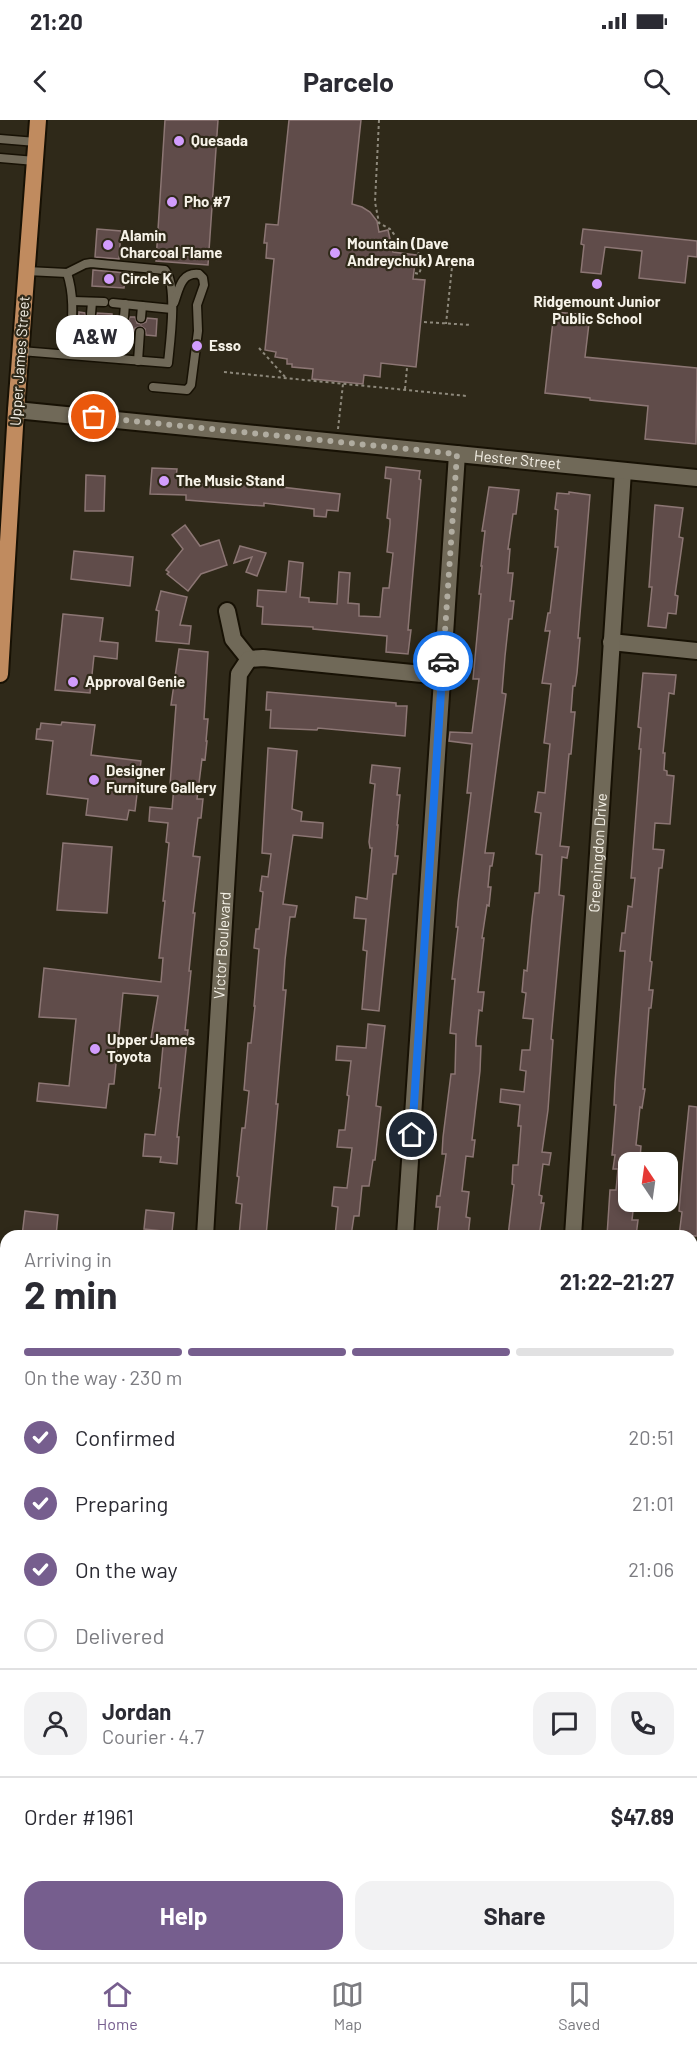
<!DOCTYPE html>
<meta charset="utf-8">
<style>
:root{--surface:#fff;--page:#f2f2f3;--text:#2b2b33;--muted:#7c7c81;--line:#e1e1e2;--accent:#765e8e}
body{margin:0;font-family:Barlow,sans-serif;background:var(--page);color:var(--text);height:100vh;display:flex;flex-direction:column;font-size:22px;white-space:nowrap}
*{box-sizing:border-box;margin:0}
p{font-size:20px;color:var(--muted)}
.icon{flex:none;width:33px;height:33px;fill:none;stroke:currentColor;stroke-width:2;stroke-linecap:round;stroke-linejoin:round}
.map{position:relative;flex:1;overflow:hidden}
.sheet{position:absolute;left:0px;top:1110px;width:698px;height:732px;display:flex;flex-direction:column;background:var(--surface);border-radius:18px 18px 0 0;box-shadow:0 3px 9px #0003}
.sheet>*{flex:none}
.needle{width:39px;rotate:347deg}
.buttons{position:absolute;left:618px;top:1032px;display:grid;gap:12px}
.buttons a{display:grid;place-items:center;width:60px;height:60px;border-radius:12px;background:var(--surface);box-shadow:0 3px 9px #0003;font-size:30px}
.pin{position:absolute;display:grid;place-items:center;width:51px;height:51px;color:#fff;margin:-26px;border:3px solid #fff;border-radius:50%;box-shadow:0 2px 6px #0007}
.courier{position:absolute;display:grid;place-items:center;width:60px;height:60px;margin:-30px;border:4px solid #1a73e8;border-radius:50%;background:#fff;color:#222;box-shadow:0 2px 8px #0007}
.bubble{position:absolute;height:42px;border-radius:18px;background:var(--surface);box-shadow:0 3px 9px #0003;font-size:20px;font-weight:700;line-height:42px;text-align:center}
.head em{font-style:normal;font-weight:700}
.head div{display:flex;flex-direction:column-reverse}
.head{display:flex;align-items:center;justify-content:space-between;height:102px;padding:0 24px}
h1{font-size:39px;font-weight:700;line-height:45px}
.bar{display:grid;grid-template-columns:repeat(4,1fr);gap:9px 6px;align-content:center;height:72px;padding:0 24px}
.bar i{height:8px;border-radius:4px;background:var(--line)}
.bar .current{background:var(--accent)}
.bar p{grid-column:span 4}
.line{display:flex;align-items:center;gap:15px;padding:0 24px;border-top:2px solid var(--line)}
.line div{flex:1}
.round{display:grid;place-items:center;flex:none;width:63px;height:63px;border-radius:18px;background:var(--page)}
ol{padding:0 24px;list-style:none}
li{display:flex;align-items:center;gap:18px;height:66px}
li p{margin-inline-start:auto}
li .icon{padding:6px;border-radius:50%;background:var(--accent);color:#fff;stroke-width:4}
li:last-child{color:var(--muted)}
li i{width:33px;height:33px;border:3px solid var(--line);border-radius:50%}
.cta{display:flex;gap:12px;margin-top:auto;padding:12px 24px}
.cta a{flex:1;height:69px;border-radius:18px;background:var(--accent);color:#fff;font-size:24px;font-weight:700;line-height:69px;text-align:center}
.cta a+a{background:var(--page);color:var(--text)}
.status{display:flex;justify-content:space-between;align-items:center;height:42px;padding:0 30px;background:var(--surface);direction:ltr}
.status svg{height:16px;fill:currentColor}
header{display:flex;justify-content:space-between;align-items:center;height:78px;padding:0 24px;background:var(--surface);font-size:27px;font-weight:700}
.tabs{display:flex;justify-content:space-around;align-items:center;height:84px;border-top:2px solid var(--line);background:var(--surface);font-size:16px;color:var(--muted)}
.tabs a{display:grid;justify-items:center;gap:3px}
.tabs .current{color:var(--accent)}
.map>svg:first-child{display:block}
</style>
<div class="status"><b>21:20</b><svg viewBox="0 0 49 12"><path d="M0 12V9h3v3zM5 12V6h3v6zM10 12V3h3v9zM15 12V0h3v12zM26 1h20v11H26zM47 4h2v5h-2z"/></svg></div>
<header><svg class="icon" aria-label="back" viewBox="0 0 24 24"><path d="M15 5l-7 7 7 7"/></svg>Parcelo<svg class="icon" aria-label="search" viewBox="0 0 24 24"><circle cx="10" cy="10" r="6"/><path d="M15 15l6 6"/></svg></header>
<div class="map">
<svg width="697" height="1842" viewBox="0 0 697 1842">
<rect width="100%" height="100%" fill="#2f2919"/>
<g fill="#604c4a" stroke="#8c7674" stroke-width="1.5">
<path d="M 165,0 L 218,0 L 208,145 L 156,141 Z"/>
<path d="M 289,0 L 361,0 L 352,84 L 362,87 L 370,92 L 377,101 L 379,112 L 388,110 L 393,132 L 416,135 L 413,159 L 425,160 L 416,247 L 381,243 L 380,257 L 364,255 L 363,264 L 312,259 L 313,249 L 292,247 L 292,244 L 287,244 L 287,239 L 275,237 L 276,232 L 265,230 L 274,139 L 266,138 L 267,123 L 264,123 L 266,104 L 278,105 Z"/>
<path d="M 97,109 L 121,111 L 119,139 L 95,137 Z"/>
<path d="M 583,109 L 697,121 L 697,137 L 688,136 L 685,163 L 639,158 L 642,131 L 605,127 L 601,154 L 581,152 L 584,125 L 581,124 Z"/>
<path d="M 93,150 L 126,153 L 124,168 L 92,166 Z"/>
<path d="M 79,192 L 85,193 L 86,197 L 91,200 L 96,198 L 97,193 L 112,194 L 112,196 L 118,196 L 119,200 L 123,203 L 127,202 L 130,197 L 135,197 L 137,203 L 141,204 L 146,202 L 147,198 L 157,199 L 156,216 L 146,215 L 145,209 L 141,206 L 135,208 L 133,214 L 129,214 L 129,208 L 123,205 L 118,207 L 116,213 L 96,212 L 95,207 L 90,204 L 85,206 L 84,211 L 78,210 Z"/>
<path d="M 554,192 L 590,195 L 585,237 L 697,248 L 696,324 L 645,319 L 648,286 L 590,280 L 590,278 L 545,273 Z"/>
<path d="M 386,347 L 420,351 L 419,359 L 421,360 L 408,510 L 411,510 L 408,534 L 386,532 L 387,516 L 313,509 L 313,507 L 262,504 L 263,487 L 257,486 L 258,470 L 286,472 L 289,441 L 303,443 L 300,477 L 309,478 L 309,482 L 337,484 L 339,452 L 350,453 L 348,483 L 359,484 L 359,496 L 380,497 L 383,468 L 389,468 L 393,433 L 387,432 L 390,404 L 390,399 L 387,398 L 391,359 L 385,358 Z"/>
<path d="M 152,348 L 177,349 L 176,358 L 201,361 L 201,364 L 222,366 L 223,362 L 229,363 L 229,360 L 247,362 L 248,358 L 273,360 L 273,366 L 340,374 L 338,391 L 327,390 L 326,397 L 314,396 L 314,389 L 264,383 L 264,386 L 186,380 L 186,375 L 150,374 Z"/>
<path d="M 86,355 L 105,356 L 104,391 L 85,391 Z"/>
<path d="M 489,367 L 519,370 L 516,394 L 513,394 L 508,429 L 510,429 L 508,453 L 513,453 L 510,481 L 514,481 L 512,499 L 509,499 L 505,536 L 502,573 L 506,574 L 485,733 L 494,733 L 492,746 L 490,746 L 488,767 L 491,767 L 489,786 L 487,785 L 482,818 L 484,818 L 478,872 L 484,872 L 482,891 L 479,890 L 476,921 L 476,926 L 481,926 L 480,951 L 472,1020 L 475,1020 L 473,1037 L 466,1036 L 462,1071 L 469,1072 L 466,1097 L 470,1098 L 468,1116 L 437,1116 L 440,1087 L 436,1087 L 437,1076 L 440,1076 L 446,1034 L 442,1034 L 443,1017 L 451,954 L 455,954 L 456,914 L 450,913 L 455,859 L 452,859 L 458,807 L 456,807 L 458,782 L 471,673 L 467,673 L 472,624 L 449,621 L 450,612 L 472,613 L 479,559 L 473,559 L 481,474 L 479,474 L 482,446 L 481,446 L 485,411 L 482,411 Z"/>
<path d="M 569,372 L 590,375 L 578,518 L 580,518 L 577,553 L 575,566 L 573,566 L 571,592 L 575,592 L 571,634 L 569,634 L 561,718 L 560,726 L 569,727 L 567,738 L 562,737 L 559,775 L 564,776 L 551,919 L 553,920 L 548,990 L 542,1032 L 551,1033 L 549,1045 L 543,1044 L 539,1075 L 542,1076 L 541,1083 L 544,1083 L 539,1116 L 508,1116 L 514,1065 L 512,1064 L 513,1045 L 518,1045 L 521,1006 L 518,1006 L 520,985 L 500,982 L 501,969 L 524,972 L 526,951 L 520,950 L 522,930 L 530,930 L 533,899 L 523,898 L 526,873 L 522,872 L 524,850 L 527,851 L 532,798 L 535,773 L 539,773 L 542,735 L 536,734 L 541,693 L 535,692 L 538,672 L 545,673 L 550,624 L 544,623 L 551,564 L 542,563 L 550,511 L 545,511 L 548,493 L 550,493 L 558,427 L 555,427 L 558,390 L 555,389 L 557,373 L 569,374 Z"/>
<path d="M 655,385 L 683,388 L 679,417 L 683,418 L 675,475 L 678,476 L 676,494 L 668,493 L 666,508 L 648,506 L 652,467 L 649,467 Z"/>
<path d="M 185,405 L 200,426 L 219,420 L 227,445 L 201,454 L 188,471 L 167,454 L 169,452 L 166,450 L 183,429 L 172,415 Z"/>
<path d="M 240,426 L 266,433 L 257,456 L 246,452 L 252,437 L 234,443 Z"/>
<path d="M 74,431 L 133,437 L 130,466 L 71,459 Z"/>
<path d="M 161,471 L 187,477 L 180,505 L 191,506 L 189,524 L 156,521 L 159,491 L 156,490 Z"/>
<path d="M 63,494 L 103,498 L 100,521 L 118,523 L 117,539 L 94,536 L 90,573 L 55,570 Z"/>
<path d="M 179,529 L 208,532 L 204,599 L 208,599 L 206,621 L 207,621 L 205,640 L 202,639 L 197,679 L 203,679 L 201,698 L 198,698 L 193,736 L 200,737 L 193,793 L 195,793 L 189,851 L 191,851 L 185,910 L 188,910 L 177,1017 L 179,1017 L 177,1044 L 160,1042 L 161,1037 L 143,1036 L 145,1014 L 155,1015 L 161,968 L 159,968 L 163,926 L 150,924 L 158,876 L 123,873 L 114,964 L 109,964 L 106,988 L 37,981 L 39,963 L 69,966 L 76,899 L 39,897 L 44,848 L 161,862 L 163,838 L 159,838 L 165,781 L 163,781 L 169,723 L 166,722 L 168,703 L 149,701 L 150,687 L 172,689 L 174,666 L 170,665 L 176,585 L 171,585 Z"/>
<path d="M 643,553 L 676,555 L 674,574 L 669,573 L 663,633 L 665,633 L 664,650 L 667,651 L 667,655 L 674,656 L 671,691 L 670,704 L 655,703 L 653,729 L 664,730 L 662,748 L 659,748 L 650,841 L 652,842 L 649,870 L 653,870 L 651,888 L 649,888 L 643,969 L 645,969 L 642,988 L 640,987 L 636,1025 L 641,1026 L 640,1038 L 634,1037 L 634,1042 L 628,1042 L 628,1082 L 634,1082 L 632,1100 L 638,1100 L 636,1116 L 607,1116 L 610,1070 L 616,1070 L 618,1049 L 613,1049 L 615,1035 L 612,1035 L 616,985 L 614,985 L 615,963 L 625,831 L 620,831 L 622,813 L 625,813 L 628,786 L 632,787 L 635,758 L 631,758 L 641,629 L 639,629 L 641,608 L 638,607 Z"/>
<path d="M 267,572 L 396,583 L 396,586 L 407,586 L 405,616 L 318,608 L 317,610 L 270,608 L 271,590 L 266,590 Z"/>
<path d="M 62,602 L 95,605 L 91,635 L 141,641 L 135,691 L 129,690 L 127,700 L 86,695 L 88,679 L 47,674 L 53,621 L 36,619 L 37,609 L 40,609 L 41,603 L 61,605 Z"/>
<path d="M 268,628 L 297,631 L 292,689 L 302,692 L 301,701 L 323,703 L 322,718 L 293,715 L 283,784 L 297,786 L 295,797 L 290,797 L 285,840 L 283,870 L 286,870 L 276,984 L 278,984 L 266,1116 L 239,1116 L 242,1084 L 236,1083 L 239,1057 L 237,1056 L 242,1008 L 245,1008 L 249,971 L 244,970 L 248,923 L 251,923 L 255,886 L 254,886 L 259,829 L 254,828 L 256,809 L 259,809 L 263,772 L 260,771 L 262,756 L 268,757 L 271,734 L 262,733 Z"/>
<path d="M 372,645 L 400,648 L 397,675 L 400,675 L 397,705 L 398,705 L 395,736 L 398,736 L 396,754 L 393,754 L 379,891 L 362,889 L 367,831 L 363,830 L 366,799 L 354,798 L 356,777 L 367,779 L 372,728 L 370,728 L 369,722 L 375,664 L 370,663 Z"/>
<path d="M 63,723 L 112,727 L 107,793 L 57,790 Z"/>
<path d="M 368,904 L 385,906 L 376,986 L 381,987 L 375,1040 L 373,1040 L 369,1066 L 362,1066 L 359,1096 L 354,1096 L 351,1116 L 335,1116 L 338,1087 L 332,1086 L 334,1067 L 347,1068 L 352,1028 L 337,1027 L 339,1010 L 345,1010 L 349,976 L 347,975 L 351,941 L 336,940 L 337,926 L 366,928 Z"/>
<path d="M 689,986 L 697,987 L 697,1116 L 679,1116 L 682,1092 L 679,1091 L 682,1056 Z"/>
<path d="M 146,1090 L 174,1093 L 172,1112 L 144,1109 Z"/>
<path d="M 25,1091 L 58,1095 L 56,1116 L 22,1116 Z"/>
</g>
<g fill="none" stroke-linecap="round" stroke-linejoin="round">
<g stroke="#171104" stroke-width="11">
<g id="service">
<path d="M 0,19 L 36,22"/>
<path d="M 0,38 L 35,41"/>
<path d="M 67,153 C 76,180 71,207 70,234"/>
<path d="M 73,181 L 104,182"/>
<path d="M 113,183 L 172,189"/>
<path d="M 91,194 L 92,182"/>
<path d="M 124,197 L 125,184"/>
<path d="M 141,198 L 142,186"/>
<path d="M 21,231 L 168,243 C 170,223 178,165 165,150 L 91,143 L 85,144 L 67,153 L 27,151"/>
<path d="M 88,236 L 90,210"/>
<path d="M 120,239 L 123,211"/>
<path d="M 138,241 L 140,212"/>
<path d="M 153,267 L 187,270 L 191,265 L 198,211 L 197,185 L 204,165 L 203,158 L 199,154 C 181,152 179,169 174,183"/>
<path d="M 692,1729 L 697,1721"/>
<path d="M 692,1789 L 692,1791"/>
</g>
</g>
<g stroke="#171104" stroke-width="20">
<g id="minor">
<path d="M 227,491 L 233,519 L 249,539"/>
<path d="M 611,522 L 697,531"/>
<path d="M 249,539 L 263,538 L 442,556"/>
<path id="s1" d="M 205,1116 L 239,554 L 249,539"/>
<path d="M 405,1116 L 457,334"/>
<path id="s2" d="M 573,1116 L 623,351"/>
<path d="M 692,1423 L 697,1424"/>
<path d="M 692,1631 L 697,1632"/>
</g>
</g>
<g stroke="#171104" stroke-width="20">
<g id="tertiary">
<path id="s3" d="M 16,290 L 697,358"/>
</g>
</g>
<g stroke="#171104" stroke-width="20">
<path id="primary" d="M 0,554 L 16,290 L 38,0"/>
</g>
<g stroke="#171104" stroke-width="21">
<g id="motorway">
<path d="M 0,1528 L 6,1528"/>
<path d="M 0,1541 L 6,1541"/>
<path d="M 0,1588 L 6,1584"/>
<path d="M 0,1789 L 6,1789"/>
<path d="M 0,1811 L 6,1812"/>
<path d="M 241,1836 L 299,1842"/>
<path d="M 514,1836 L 544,1842"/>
</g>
</g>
<g stroke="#8e897c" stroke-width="2" stroke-dasharray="3 3" stroke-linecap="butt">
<path d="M 379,0 L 375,82 L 379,103 L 390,109 L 400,122 L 419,129 L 418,138 L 452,147 L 446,204"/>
<path d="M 415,153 L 419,154 L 424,140"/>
<path d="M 424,202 L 471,205"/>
<path d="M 259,228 L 286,258"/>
<path d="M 224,252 L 467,276"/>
<path d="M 405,269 L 407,248"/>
<path d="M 338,309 L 343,264"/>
<path d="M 0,1440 L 6,1441"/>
<path d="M 0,1454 L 6,1449"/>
</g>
<use href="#service" stroke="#706958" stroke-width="8"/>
<use href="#minor" stroke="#706958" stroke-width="16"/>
<use href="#tertiary" stroke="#706958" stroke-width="16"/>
<use href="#primary" stroke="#c08b5f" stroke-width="16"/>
<use href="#motorway" stroke="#f5a264" stroke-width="18"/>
</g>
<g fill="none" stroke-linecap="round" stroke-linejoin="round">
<path stroke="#b0aca0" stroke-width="6" stroke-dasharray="0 10.8" d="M 94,297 L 457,334 L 443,541"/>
<path stroke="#1a73e8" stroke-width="8" d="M 412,1015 L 443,541"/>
</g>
<g fill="#d29dfd" stroke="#2f2919" stroke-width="2">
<circle cx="179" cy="21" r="6"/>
<circle cx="172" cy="82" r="6"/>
<circle cx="108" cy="125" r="6"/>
<circle cx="335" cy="133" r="6"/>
<circle cx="109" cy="159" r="6"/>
<circle cx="597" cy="164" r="6"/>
<circle cx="197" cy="226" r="6"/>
<circle cx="164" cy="361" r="6"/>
<circle cx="73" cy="562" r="6"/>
<circle cx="94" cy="660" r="6"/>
<circle cx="95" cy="929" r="6"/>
</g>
<g text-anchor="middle" stroke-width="4.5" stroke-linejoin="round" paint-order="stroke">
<g font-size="15" font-weight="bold" fill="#f6f2e8" stroke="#2f2919" text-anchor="start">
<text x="191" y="26">Quesada</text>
<text x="184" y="87">Pho #7</text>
<text x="120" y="121">Alamin<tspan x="120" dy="17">Charcoal Flame</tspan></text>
<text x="347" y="129">Mountain (Dave<tspan x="347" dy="17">Andreychuk) Arena</tspan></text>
<text x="121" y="164">Circle K</text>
<text x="597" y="187" text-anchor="middle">Ridgemount Junior<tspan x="597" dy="17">Public School</tspan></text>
<text x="209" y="231">Esso</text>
<text x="176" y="366">The Music Stand</text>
<text x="85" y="567">Approval Genie</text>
<text x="106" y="656">Designer<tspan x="106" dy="17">Furniture Gallery</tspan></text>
<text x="107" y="925">Upper James<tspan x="107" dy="17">Toyota</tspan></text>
</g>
<g font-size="15" fill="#f6f2e8" stroke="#2f2919">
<text transform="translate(20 241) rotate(-86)" y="5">Upper James Street</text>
<text dy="5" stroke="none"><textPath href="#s3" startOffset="504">Hester Street</textPath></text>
<text dy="5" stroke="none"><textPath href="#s2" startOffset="384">Greeningdon Drive</textPath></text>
<text dy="5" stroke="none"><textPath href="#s1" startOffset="291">Victor Boulevard</textPath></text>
</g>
</g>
</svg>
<div class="buttons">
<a><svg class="needle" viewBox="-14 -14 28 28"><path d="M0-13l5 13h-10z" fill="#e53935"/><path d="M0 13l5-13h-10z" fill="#7c7c81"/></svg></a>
</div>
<div class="pin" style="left:94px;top:297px;background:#ea580c"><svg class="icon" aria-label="bag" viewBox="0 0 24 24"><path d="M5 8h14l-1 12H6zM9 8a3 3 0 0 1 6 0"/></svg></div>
<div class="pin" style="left:412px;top:1015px;background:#1f2937"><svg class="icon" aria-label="home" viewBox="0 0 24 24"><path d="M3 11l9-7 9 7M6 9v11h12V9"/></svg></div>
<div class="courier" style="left:443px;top:541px"><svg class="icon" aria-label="car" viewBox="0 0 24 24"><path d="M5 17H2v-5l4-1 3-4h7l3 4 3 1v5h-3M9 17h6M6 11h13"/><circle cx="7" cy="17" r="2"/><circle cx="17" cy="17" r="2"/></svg></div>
<div class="bubble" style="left:56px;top:195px;width:78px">A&amp;W</div>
<section class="sheet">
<div class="head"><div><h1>2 min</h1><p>Arriving in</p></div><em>21:22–21:27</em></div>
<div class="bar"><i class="current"></i><i class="current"></i><i class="current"></i><i></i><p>On the way · 230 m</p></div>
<ol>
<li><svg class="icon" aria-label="check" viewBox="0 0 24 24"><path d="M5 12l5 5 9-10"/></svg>Confirmed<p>20:51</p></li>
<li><svg class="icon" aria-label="check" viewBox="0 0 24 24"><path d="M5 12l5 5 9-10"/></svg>Preparing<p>21:01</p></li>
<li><svg class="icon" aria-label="check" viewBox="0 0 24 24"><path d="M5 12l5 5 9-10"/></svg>On the way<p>21:06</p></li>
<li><i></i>Delivered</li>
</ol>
<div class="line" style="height:108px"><a class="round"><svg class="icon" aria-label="person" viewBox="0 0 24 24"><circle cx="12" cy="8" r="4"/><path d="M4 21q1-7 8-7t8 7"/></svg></a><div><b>Jordan</b><p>Courier · 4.7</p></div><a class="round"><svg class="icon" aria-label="chat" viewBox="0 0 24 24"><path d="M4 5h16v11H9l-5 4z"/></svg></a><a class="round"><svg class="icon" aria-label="phone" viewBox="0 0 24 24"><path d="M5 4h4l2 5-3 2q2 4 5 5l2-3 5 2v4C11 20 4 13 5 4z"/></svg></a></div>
<div class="line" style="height:78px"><div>Order #1961</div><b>$47.89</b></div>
<div class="cta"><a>Help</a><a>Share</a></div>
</section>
</div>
<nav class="tabs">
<a class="current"><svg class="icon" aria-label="home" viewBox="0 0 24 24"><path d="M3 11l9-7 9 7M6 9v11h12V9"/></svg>Home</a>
<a><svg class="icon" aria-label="map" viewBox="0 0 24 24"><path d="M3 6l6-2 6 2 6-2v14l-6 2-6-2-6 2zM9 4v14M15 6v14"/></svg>Map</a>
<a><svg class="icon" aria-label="saved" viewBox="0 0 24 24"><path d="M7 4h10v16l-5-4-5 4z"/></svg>Saved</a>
</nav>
